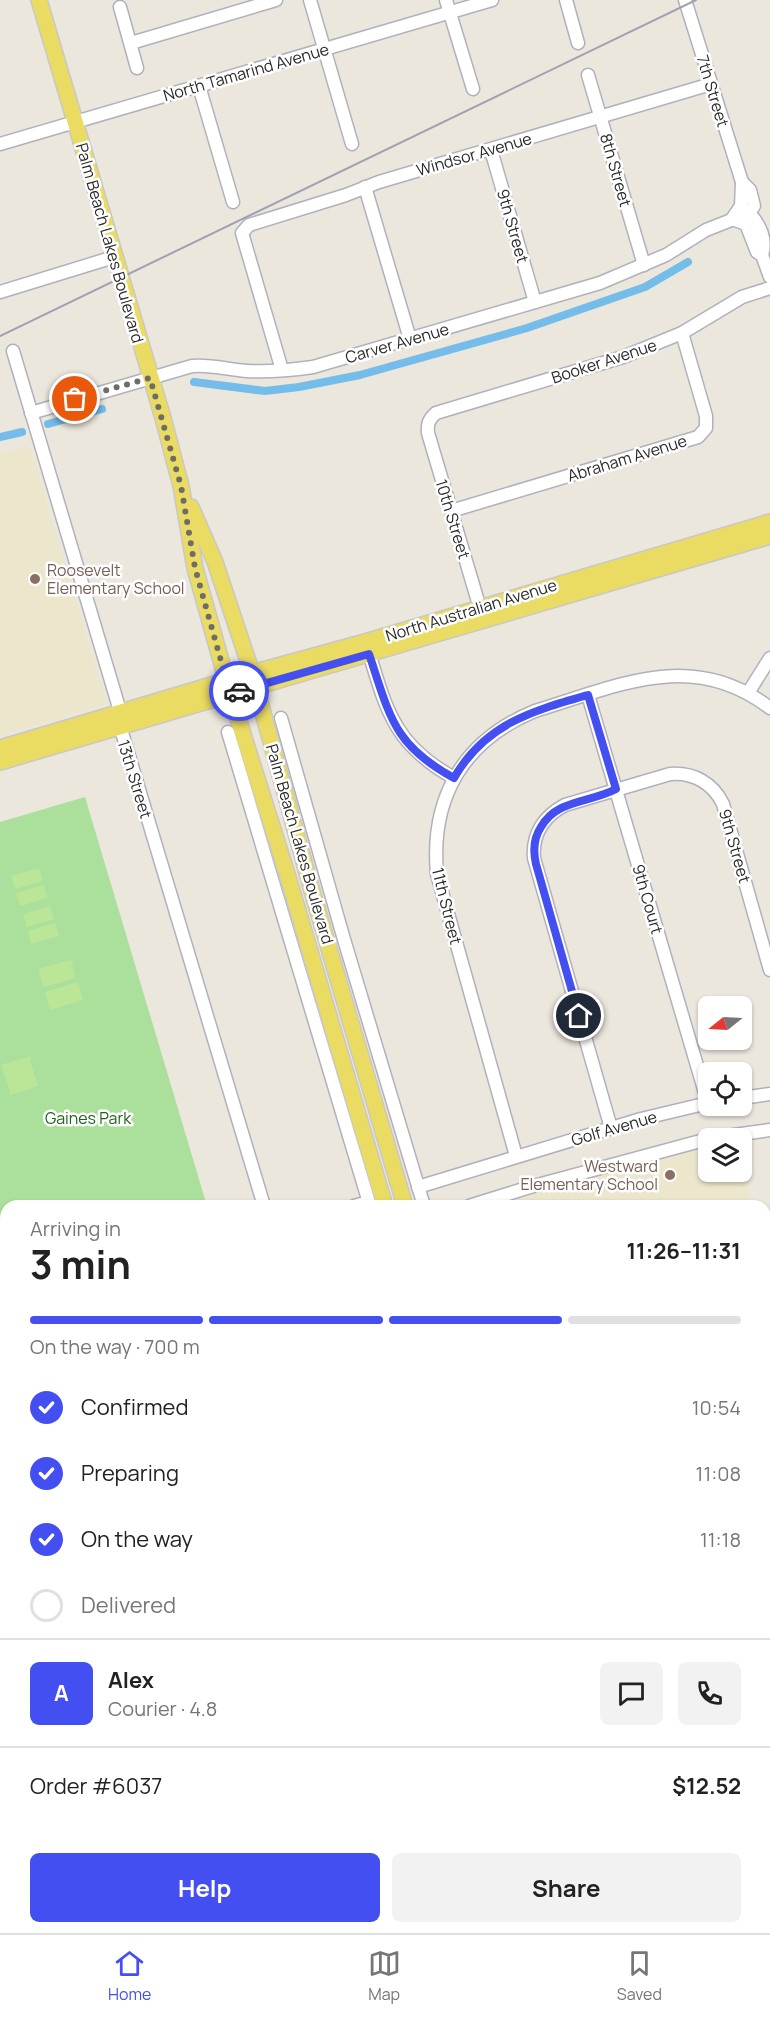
<!DOCTYPE html>
<meta charset="utf-8">
<style>
:root{--surface:#fff;--page:#f2f2f2;--text:#222;--muted:#767676;--line:#e0e0e0;--accent:#444ff1}
body{margin:0;font-family:Manrope,sans-serif;background:var(--page);color:var(--text);height:100vh;display:flex;flex-direction:column;font-size:22px;white-space:nowrap}
*{box-sizing:border-box;margin:0}
p{font-size:20px;color:var(--muted)}
.icon{flex:none;width:33px;height:33px;fill:none;stroke:currentColor;stroke-width:2;stroke-linecap:round;stroke-linejoin:round}
.map{position:relative;flex:1;overflow:hidden}
.panel{position:absolute;left:0px;top:1200px;width:771px;height:734px;display:flex;flex-direction:column;background:var(--surface);border-radius:18px 18px 0 0;box-shadow:0 2px 4px #0004}
.panel>*{flex:none}
.needle{width:39px;rotate:252deg}
.fabs{position:absolute;left:698px;top:996px;display:grid;gap:12px}
.fabs a{display:grid;place-items:center;width:54px;height:54px;border-radius:9px;background:var(--surface);box-shadow:0 2px 4px #0004;font-size:30px}
.pin{position:absolute;display:grid;place-items:center;width:51px;height:51px;color:#fff;margin:-26px;border:3px solid #fff;border-radius:50%;box-shadow:0 2px 6px #0007}
.courier{position:absolute;display:grid;place-items:center;width:60px;height:60px;margin:-30px;border:4px solid #444ff1;border-radius:50%;background:#fff;color:#222;box-shadow:0 2px 8px #0007}
.head em{font-style:normal;font-weight:700}
.head div{display:flex;flex-direction:column-reverse}
.head{display:flex;align-items:center;justify-content:space-between;height:102px;padding:0 30px}
h1{font-size:39px;font-weight:700;line-height:45px}
.bar{display:grid;grid-template-columns:repeat(4,1fr);gap:9px 6px;align-content:center;height:72px;padding:0 30px}
.bar i{height:8px;border-radius:4px;background:var(--line)}
.bar .on{background:var(--accent)}
.bar p{grid-column:span 4}
.line{display:flex;align-items:center;gap:15px;padding:0 30px;border-top:2px solid var(--line)}
.line div{flex:1}
.round{display:grid;place-items:center;flex:none;width:63px;height:63px;border-radius:9px;background:var(--page)}
ol{padding:0 30px;list-style:none}
li{display:flex;align-items:center;gap:18px;height:66px}
li p{margin-inline-start:auto}
li .icon{padding:6px;border-radius:50%;background:var(--accent);color:#fff;stroke-width:4}
li:last-child{color:var(--muted)}
li i{width:33px;height:33px;border:3px solid var(--line);border-radius:50%}
.action{display:flex;gap:12px;margin-top:auto;padding:12px 30px}
.action a{flex:1;height:69px;border-radius:9px;background:var(--accent);color:#fff;font-size:24px;font-weight:700;line-height:69px;text-align:center}
.action a+a{background:var(--page);color:var(--text)}
.menu{display:flex;justify-content:space-around;align-items:center;height:84px;border-top:2px solid var(--line);background:var(--surface);font-size:16px;color:var(--muted)}
.menu a{display:grid;justify-items:center;gap:3px}
.menu .on{color:var(--accent)}
.map>svg:first-child{display:block}
</style>
<div class="map">
<svg width="770" height="1933" viewBox="0 0 770 1933">
<rect width="100%" height="100%" fill="#ebe7dd"/>
<g fill="#ece6cd">
<path d="M 30,446 L 107,704 L 0,736 L 0,453 Z"/>
<path d="M 708,1146 L 708,1172 L 741,1172 L 741,1153 L 753,1206 L 493,1206 L 624,1166 Z"/>
<path d="M 765,1250 L 770,1269 L 770,1391 L 765,1394 Z"/>
</g>
<g fill="#aae09b">
<path d="M 85,797 L 207,1206 L 6,1206 L 6,1691 L 0,1687 L 0,822 Z"/>
<path d="M 770,1908 L 770,1933 L 694,1933 L 712,1928 L 765,1928 L 765,1910 Z"/>
</g>
<g fill="#bbe698">
<path d="M 39,868 L 43,881 L 15,889 L 11,876 Z"/>
<path d="M 44,885 L 47,898 L 20,906 L 16,893 Z"/>
<path d="M 50,906 L 54,919 L 27,927 L 23,914 Z"/>
<path d="M 55,923 L 59,936 L 31,944 L 28,931 Z"/>
<path d="M 71,960 L 76,978 L 44,987 L 38,969 Z"/>
<path d="M 78,982 L 83,1000 L 50,1010 L 45,992 Z"/>
<path d="M 31,1056 L 32,1059 L 30,1060 L 38,1086 L 10,1095 L 10,1091 L 1,1065 Z"/>
</g>
<g fill="#74bce9">
<path d="M 770,1828 L 770,1908 L 765,1910 L 765,1830 Z"/>
<path d="M 470,1928 L 712,1928 C 687,1933 656,1933 633,1928 L 615,1933 L 452,1933 Z"/>
</g>
<g fill="none" stroke-linecap="round" stroke-linejoin="round">
<g stroke="#74bce9" stroke-width="8">
<path d="M 194,382 L 265,391 L 299,387 L 360,375 L 527,328 L 645,287 L 688,262"/>
<path d="M 48,424 L 102,409"/>
<path d="M 0,437 L 22,432"/>
</g>
<g stroke="#b0b1bd" stroke-width="15">
<g id="minor">
<path d="M 310,0 L 352,144"/>
<path d="M 446,0 L 473,89"/>
<path d="M 566,0 L 578,43"/>
<path d="M 685,0 L 742,182 L 741,206 L 732,219 L 746,224 L 757,252 L 762,255 L 770,277"/>
<path d="M 120,7 L 137,68"/>
<path d="M 131,43 L 276,0"/>
<path d="M 588,75 L 644,265"/>
<path d="M 199,86 L 233,202"/>
<path d="M 0,144 L 492,0"/>
<path d="M 491,150 L 535,302"/>
<path d="M 742,182 L 750,190 L 754,206 L 749,213"/>
<path d="M 365,187 L 410,339"/>
<path d="M 749,213 C 760,224 767,240 762,255"/>
<path d="M 0,292 L 114,257"/>
<path d="M 13,351 L 120,711 L 120,726 L 264,1206"/>
<path d="M 282,370 L 242,233 L 249,225 L 346,195 L 379,182 L 711,84"/>
<path d="M 31,413 L 192,366 C 211,364 229,370 248,371 C 269,372 292,370 313,367 L 600,283 L 666,255 L 706,230 L 749,213"/>
<path d="M 451,511 L 698,437 L 706,428 L 706,416 L 682,333"/>
<path d="M 482,615 L 428,433 C 427,424 429,419 436,413 L 623,357 L 682,333 L 742,297 L 770,288"/>
<path d="M 367,646 C 386,709 393,744 454,778"/>
<path d="M 748,693 L 770,658"/>
<path d="M 588,695 L 708,1103"/>
<path d="M 281,718 L 343,936 L 424,1206"/>
<path d="M 228,732 L 370,1206"/>
<path d="M 741,1098 L 770,1094"/>
<path d="M 611,1128 L 534,858 C 532,834 544,816 565,805 L 670,774 C 693,772 713,783 723,804 L 770,970"/>
<path d="M 712,1138 L 770,1130"/>
<path d="M 516,1156 L 437,874 C 430,797 464,740 535,711 C 618,686 692,648 770,708"/>
<path d="M 418,1187 L 641,1119 L 708,1103"/>
<path d="M 354,1206 L 368,1202"/>
<path d="M 469,1206 L 530,1187 L 708,1139"/>
<path d="M 765,1406 L 770,1403"/>
<path d="M 765,1519 L 770,1516"/>
<path d="M 765,1629 L 770,1627"/>
<path d="M 765,1737 L 770,1735"/>
<path d="M 0,1756 L 6,1760"/>
<path d="M 0,1869 L 6,1871"/>
</g>
</g>
<g stroke="#c8c8c8" stroke-width="18">
<g id="major">
<path d="M 39,0 L 163,418 L 181,486 L 195,568 L 230,693 L 288,877 L 385,1206"/>
<path d="M 191,507 L 215,562 L 252,673 L 312,891 L 405,1206"/>
<path d="M 0,748 L 252,673 L 365,642 L 770,522"/>
<path d="M 0,762 L 770,536"/>
<path d="M 599,1928 L 601,1933"/>
<path d="M 619,1928 L 620,1933"/>
</g>
</g>
<use href="#minor" stroke="#fff" stroke-width="12"/>
<use href="#major" stroke="#eadb63" stroke-width="15"/>
<path stroke="#a0a0b3" stroke-width="2" d="M 0,336 L 696,0"/>
</g>
<g fill="none" stroke-linecap="round" stroke-linejoin="round">
<path stroke="#6e6c69" stroke-width="6" stroke-dasharray="0 10.8" d="M 75,399 L 150,378 L 181,486 L 195,568 L 230,693 L 239,691"/>
<path stroke="#444ff1" stroke-width="8" d="M 239,691 L 369,654 C 390,716 393,745 454,778 C 485,724 532,711 588,695 L 616,789 C 590,803 557,799 541,827 C 533,839 533,851 536,864 L 579,1016"/>
</g>
<g fill="#8d6e63" stroke="#fff" stroke-width="2">
<circle cx="35" cy="579" r="6"/>
<circle cx="670" cy="1175" r="6"/>
</g>
<g text-anchor="middle" stroke-width="5" stroke-linejoin="round" paint-order="stroke">
<g font-size="16" fill="#2a2a2a" stroke="#fff">
<text transform="translate(246 72) rotate(-16)" y="6">North Tamarind Avenue</text>
<text transform="translate(713 91) rotate(73)" y="6">7th Street</text>
<text transform="translate(474 154) rotate(-16)" y="6">Windsor Avenue</text>
<text transform="translate(616 170) rotate(74)" y="6">8th Street</text>
<text transform="translate(513 226) rotate(74)" y="6">9th Street</text>
<text transform="translate(110 243) rotate(74)" y="6">Palm Beach Lakes Boulevard</text>
<text transform="translate(397 343) rotate(-16)" y="6">Carver Avenue</text>
<text transform="translate(604 361) rotate(-18)" y="6">Booker Avenue</text>
<text transform="translate(627 458) rotate(-17)" y="6">Abraham Avenue</text>
<text transform="translate(453 519) rotate(73)" y="6">10th Street</text>
<text transform="translate(471 610) rotate(-17)" y="6">North Australian Avenue</text>
<text transform="translate(135 779) rotate(73)" y="6">13th Street</text>
<text transform="translate(300 844) rotate(74)" y="6">Palm Beach Lakes Boulevard</text>
<text transform="translate(735 846) rotate(74)" y="6">9th Street</text>
<text transform="translate(648 899) rotate(74)" y="6">9th Court</text>
<text transform="translate(447 906) rotate(76)" y="6">11th Street</text>
<text transform="translate(614 1128) rotate(-16)" y="6">Golf Avenue</text>
</g>
<g font-size="16" fill="#785e54" stroke="#fff" text-anchor="start">
<text x="47" y="576">Roosevelt<tspan x="47" dy="18">Elementary School</tspan></text>
<text x="658" y="1172" text-anchor="end">Westward<tspan x="658" dy="18">Elementary School</tspan></text>
</g>
<g font-size="16" fill="#23641d" stroke="#fff">
<text x="88" y="1124">Gaines Park</text>
</g>
</g>
</svg>
<div class="fabs">
<a><svg class="needle" viewBox="-14 -14 28 28"><path d="M0-13l5 13h-10z" fill="#e53935"/><path d="M0 13l5-13h-10z" fill="#767676"/></svg></a>
<a><svg class="icon" aria-label="locate" viewBox="0 0 24 24"><circle cx="12" cy="12" r="6"/><path d="M12 2v4M12 18v4M2 12h4M18 12h4"/></svg></a>
<a><svg class="icon" aria-label="layers" viewBox="0 0 24 24"><path d="M12 4l9 5-9 5-9-5zM3 14l9 5 9-5"/></svg></a>
</div>
<div class="pin" style="left:75px;top:399px;background:#ea580c"><svg class="icon" aria-label="bag" viewBox="0 0 24 24"><path d="M5 8h14l-1 12H6zM9 8a3 3 0 0 1 6 0"/></svg></div>
<div class="pin" style="left:579px;top:1016px;background:#1f2937"><svg class="icon" aria-label="home" viewBox="0 0 24 24"><path d="M3 11l9-7 9 7M6 9v11h12V9"/></svg></div>
<div class="courier" style="left:239px;top:691px"><svg class="icon" aria-label="car" viewBox="0 0 24 24"><path d="M5 17H2v-5l4-1 3-4h7l3 4 3 1v5h-3M9 17h6M6 11h13"/><circle cx="7" cy="17" r="2"/><circle cx="17" cy="17" r="2"/></svg></div>
<section class="panel">
<div class="head"><div><h1>3 min</h1><p>Arriving in</p></div><em>11:26–11:31</em></div>
<div class="bar"><i class="on"></i><i class="on"></i><i class="on"></i><i></i><p>On the way · 700 m</p></div>
<ol>
<li><svg class="icon" aria-label="check" viewBox="0 0 24 24"><path d="M5 12l5 5 9-10"/></svg>Confirmed<p>10:54</p></li>
<li><svg class="icon" aria-label="check" viewBox="0 0 24 24"><path d="M5 12l5 5 9-10"/></svg>Preparing<p>11:08</p></li>
<li><svg class="icon" aria-label="check" viewBox="0 0 24 24"><path d="M5 12l5 5 9-10"/></svg>On the way<p>11:18</p></li>
<li><i></i>Delivered</li>
</ol>
<div class="line" style="height:108px"><b class="round" style="background:var(--accent);color:#fff">A</b><div><b>Alex</b><p>Courier · 4.8</p></div><a class="round"><svg class="icon" aria-label="chat" viewBox="0 0 24 24"><path d="M4 5h16v11H9l-5 4z"/></svg></a><a class="round"><svg class="icon" aria-label="phone" viewBox="0 0 24 24"><path d="M5 4h4l2 5-3 2q2 4 5 5l2-3 5 2v4C11 20 4 13 5 4z"/></svg></a></div>
<div class="line" style="height:78px"><div>Order #6037</div><b>$12.52</b></div>
<div class="action"><a>Help</a><a>Share</a></div>
</section>
</div>
<nav class="menu">
<a class="on"><svg class="icon" aria-label="home" viewBox="0 0 24 24"><path d="M3 11l9-7 9 7M6 9v11h12V9"/></svg>Home</a>
<a><svg class="icon" aria-label="map" viewBox="0 0 24 24"><path d="M3 6l6-2 6 2 6-2v14l-6 2-6-2-6 2zM9 4v14M15 6v14"/></svg>Map</a>
<a><svg class="icon" aria-label="saved" viewBox="0 0 24 24"><path d="M7 4h10v16l-5-4-5 4z"/></svg>Saved</a>
</nav>
